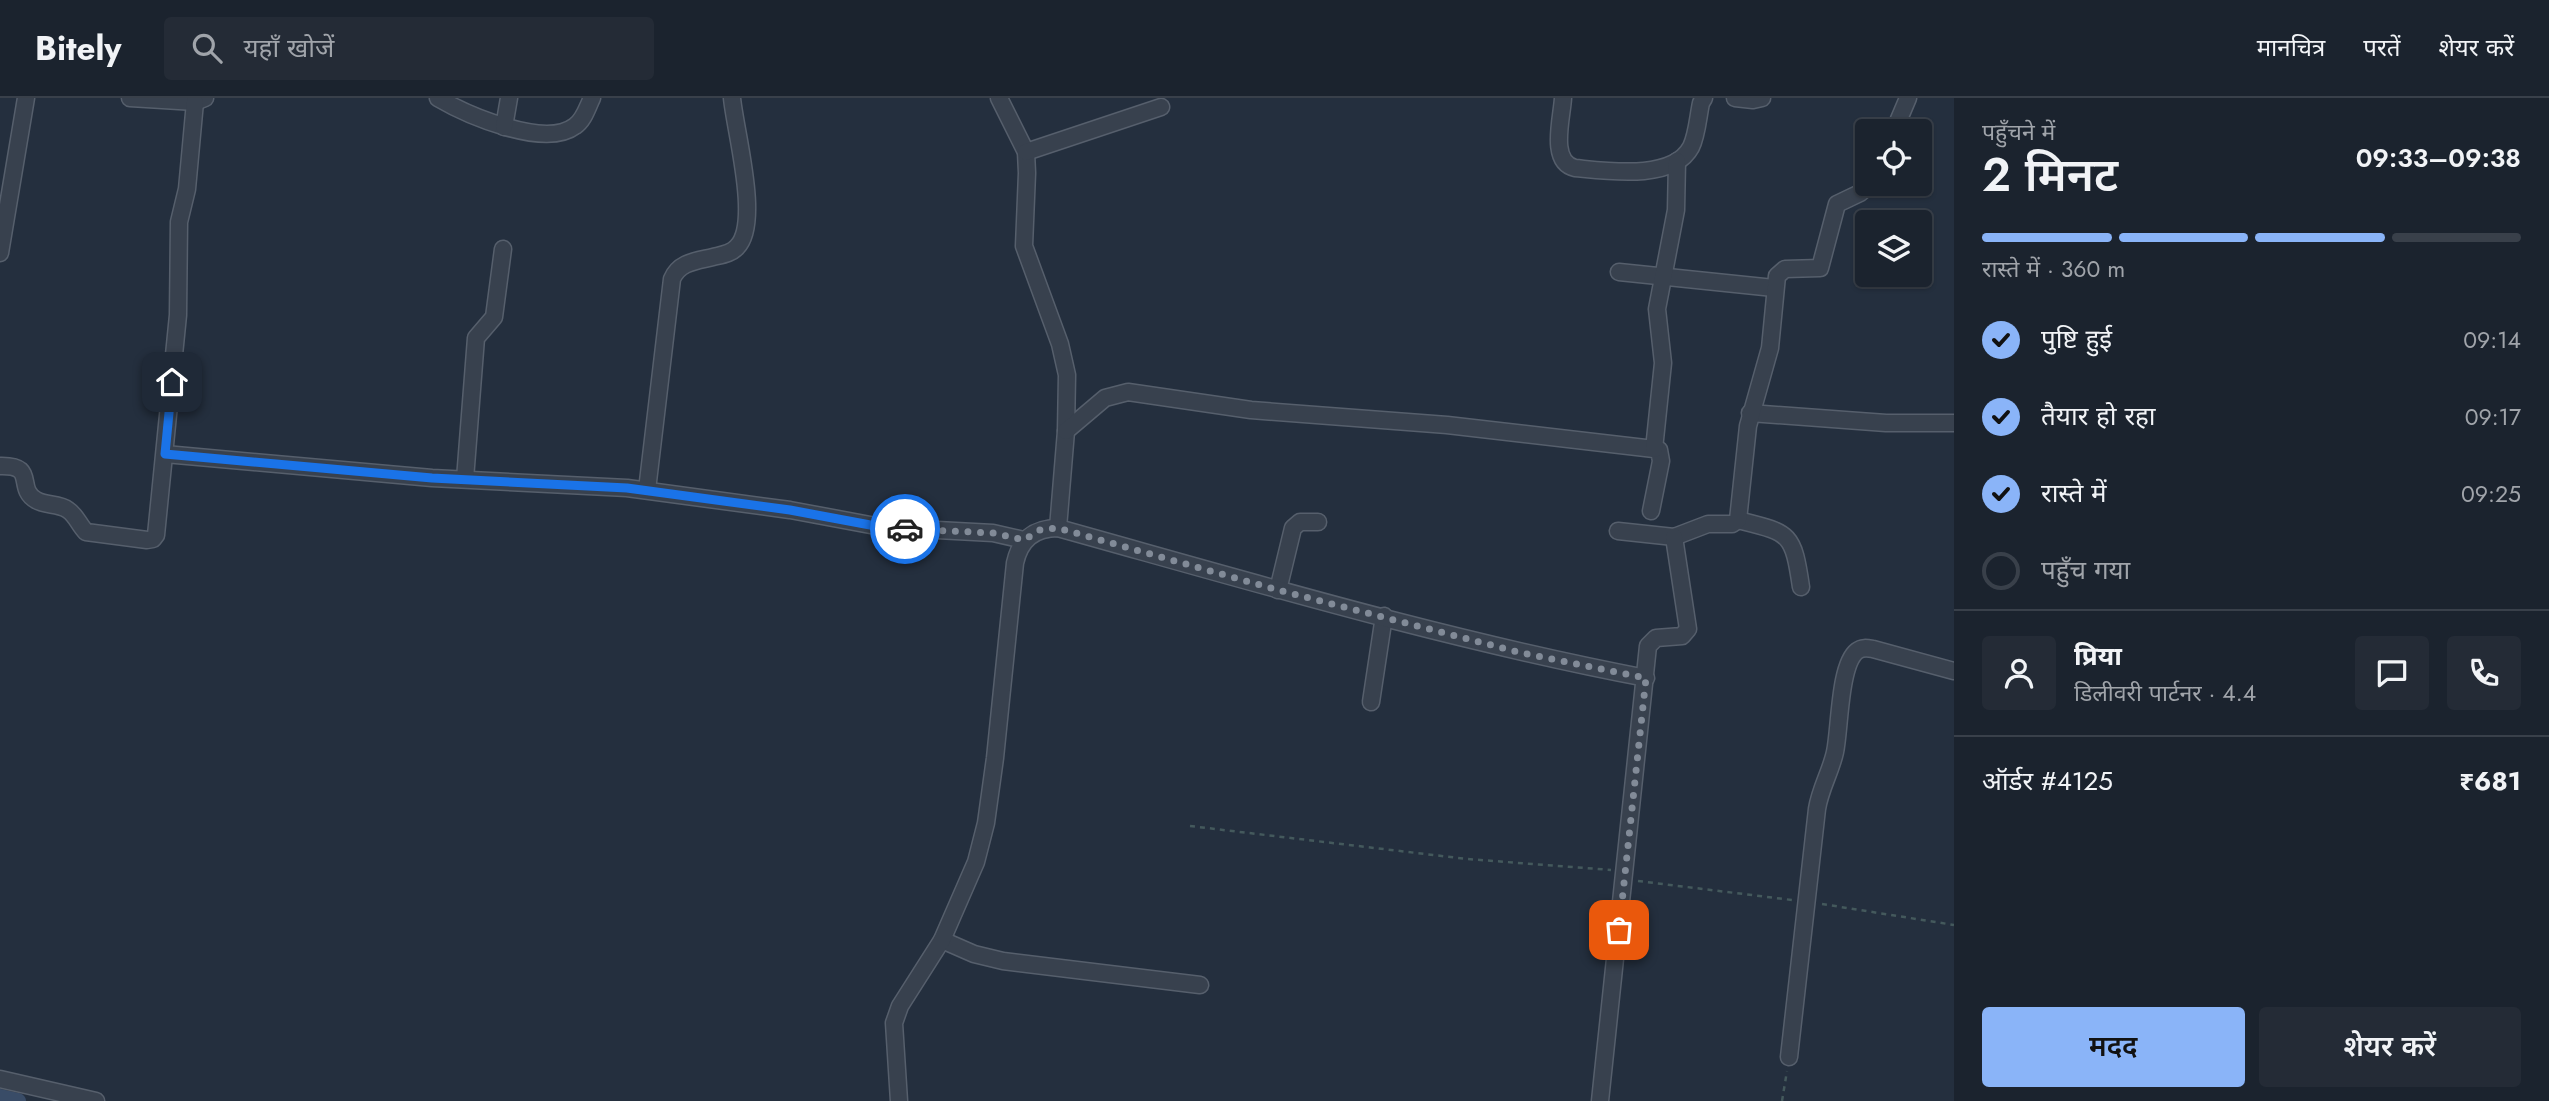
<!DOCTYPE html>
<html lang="hi">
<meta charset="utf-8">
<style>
:root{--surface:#1b232e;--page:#242b36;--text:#f1f3f6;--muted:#a0a4aa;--line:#39404a;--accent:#8ab4f8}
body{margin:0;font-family:Jost,"Noto Sans Devanagari",sans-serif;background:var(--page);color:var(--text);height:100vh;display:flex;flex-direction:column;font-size:26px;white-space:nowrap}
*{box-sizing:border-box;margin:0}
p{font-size:23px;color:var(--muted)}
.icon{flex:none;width:38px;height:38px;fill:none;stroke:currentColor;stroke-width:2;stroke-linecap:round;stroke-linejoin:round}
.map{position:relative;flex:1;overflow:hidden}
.side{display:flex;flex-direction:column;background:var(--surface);width:595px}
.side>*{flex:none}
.buttons{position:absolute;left:1855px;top:21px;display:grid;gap:14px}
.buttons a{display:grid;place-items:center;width:77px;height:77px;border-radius:7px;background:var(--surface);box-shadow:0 2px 5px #0004,0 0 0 2px var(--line);font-size:35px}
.pin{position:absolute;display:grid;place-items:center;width:60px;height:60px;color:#fff;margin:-30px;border-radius:14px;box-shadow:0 4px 10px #0006}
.courier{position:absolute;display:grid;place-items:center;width:70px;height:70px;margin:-35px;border:5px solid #1a73e8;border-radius:50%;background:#fff;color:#222;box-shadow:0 2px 9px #0007}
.summary em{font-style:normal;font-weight:600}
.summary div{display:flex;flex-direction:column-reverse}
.summary{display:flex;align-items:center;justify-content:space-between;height:119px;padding:0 28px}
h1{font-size:46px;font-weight:600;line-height:52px}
.bar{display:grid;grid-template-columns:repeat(4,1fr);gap:10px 7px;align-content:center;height:84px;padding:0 28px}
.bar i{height:9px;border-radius:5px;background:var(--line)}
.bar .active{background:var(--accent)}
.bar p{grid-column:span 4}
.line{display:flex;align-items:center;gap:18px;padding:0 28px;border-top:2px solid var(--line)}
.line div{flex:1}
.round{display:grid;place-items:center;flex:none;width:74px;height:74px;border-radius:7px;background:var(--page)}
ol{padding:0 28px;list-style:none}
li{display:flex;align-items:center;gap:21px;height:77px}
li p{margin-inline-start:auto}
li .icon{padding:7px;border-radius:50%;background:var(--accent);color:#111;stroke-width:4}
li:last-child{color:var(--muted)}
li i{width:38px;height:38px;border:4px solid var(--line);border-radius:50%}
.action{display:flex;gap:14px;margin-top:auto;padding:14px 28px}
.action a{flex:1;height:80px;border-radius:7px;background:var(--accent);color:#111;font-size:28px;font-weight:600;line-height:80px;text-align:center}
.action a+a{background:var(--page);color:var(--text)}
header{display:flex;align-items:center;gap:42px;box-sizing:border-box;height:98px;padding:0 35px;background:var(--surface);border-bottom:2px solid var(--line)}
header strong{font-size:33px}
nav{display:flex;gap:38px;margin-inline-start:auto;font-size:24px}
.search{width:490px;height:63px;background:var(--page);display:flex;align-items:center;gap:18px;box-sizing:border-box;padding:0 24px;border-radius:7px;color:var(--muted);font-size:26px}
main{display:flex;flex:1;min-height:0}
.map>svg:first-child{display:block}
</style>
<header>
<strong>Bitely</strong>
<div class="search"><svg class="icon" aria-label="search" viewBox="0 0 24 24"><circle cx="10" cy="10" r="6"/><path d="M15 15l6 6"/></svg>यहाँ खोजें</div>
<nav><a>मानचित्र</a><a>परतें</a><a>शेयर करें</a></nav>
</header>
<main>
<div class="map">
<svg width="1954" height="1003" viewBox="0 0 1954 1003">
<rect width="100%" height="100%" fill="#242f3e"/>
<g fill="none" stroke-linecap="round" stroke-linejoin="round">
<path stroke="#394c67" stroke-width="16" d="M 0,999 L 18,1003"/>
<g stroke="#565f6c" stroke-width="19">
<g id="street">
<path d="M 130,0 L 195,4 L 205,0"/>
<path d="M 438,0 C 467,17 545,51 575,28 C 584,22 587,10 592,0"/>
<path d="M 999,0 L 1026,54 L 1027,75 L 1024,148 L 1060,246 L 1067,277 L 1066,333 L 1058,430"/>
<path d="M 1563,0 C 1562,20 1549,64 1575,70 C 1607,73 1673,83 1691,49 C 1697,37 1698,19 1701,5 L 1704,0"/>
<path d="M 1735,0 L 1753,2 L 1762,0"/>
<path d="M 504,29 L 509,0"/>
<path d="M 1894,33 L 1908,0"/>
<path d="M 1026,54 L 1161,9"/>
<path d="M 0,155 L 26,0"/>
<path d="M 1619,174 L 1774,190"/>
<path d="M 1750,315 L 1886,325 L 1954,325"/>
<path d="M 1066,333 L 1105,300 L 1128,294 L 1251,312 L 1447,327 L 1654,351 L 1659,352 L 1661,363 L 1651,413"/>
<path d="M 1654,351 L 1663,265 L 1657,211 L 1676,112 L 1677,63"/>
<path d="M 165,356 L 432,380 L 627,390 L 790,412 L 881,429 L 993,435 L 1024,442"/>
<path d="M 0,368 C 38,367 15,390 36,402 C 45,408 59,405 68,412 C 76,417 79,427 86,434 L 147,442 L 153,441 L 156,437 L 178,217 L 179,124 L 187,91 L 195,4"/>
<path d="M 465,381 L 476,240 L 494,219 L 503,151"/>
<path d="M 647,392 L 672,181 C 679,164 696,163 713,159 C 721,157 731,156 737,149 C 761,125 735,33 732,0"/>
<path d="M 1738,422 C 1790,435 1793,434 1801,489"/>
<path d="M 1618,433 L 1674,439 L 1708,426 L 1732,426 L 1738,422 L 1748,328 L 1770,250 L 1777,178 L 1785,171 L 1820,170 L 1837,106 L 1860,95 L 1871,86"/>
<path d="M 1278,492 L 1293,430 L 1300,424 L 1318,424"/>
<path d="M 1371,604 L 1384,518"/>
<path d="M 942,842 L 974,856 L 1003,863 L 1200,887"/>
<path d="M 1789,959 L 1817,711 C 1820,691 1831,673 1835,654 C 1840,631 1839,567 1857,553 C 1862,549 1867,550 1873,551 L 1954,573"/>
<path d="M 0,981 L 96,1003"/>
<path d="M 899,1003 L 894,925 L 900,908 L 942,842 L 976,764 L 986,725 L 995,660 L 1015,465 C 1020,442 1034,430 1058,430 C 1252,484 1447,542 1646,580"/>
<path d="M 1600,1003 L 1648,548 L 1656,540 L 1682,538 L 1688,531 L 1674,439"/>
</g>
</g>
<g stroke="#44595c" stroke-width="2.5" stroke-dasharray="5 5" stroke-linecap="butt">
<path d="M 1190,728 L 1467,761 L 1611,772"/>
<path d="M 1638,783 L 1792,802"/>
<path d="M 1822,806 L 1954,827"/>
<path d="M 1782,1003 L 1787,973"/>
</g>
<use href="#street" stroke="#38414e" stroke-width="16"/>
</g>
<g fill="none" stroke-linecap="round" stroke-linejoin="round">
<path stroke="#828b98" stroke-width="7" stroke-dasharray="0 12.6" d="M 905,431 L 993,435 L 1024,442 L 1040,432 L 1058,430 L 1278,492 L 1522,555 L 1646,580 L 1619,832"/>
<path stroke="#1a73e8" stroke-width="9" d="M 172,284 L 165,356 L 432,380 L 627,390 L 790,412 L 881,429 L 905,431"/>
</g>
</svg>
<div class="buttons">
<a><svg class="icon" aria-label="locate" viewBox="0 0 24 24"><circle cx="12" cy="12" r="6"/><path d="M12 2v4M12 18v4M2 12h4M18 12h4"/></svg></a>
<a><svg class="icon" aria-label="layers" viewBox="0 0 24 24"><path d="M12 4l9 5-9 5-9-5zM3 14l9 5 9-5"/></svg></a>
</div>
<div class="pin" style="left:1619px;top:832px;background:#ea580c"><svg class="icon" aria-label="bag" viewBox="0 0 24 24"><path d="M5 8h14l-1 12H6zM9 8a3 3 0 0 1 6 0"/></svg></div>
<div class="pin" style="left:172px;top:284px;background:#1f2937"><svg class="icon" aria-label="home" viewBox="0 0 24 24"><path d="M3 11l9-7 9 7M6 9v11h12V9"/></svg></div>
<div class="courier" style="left:905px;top:431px"><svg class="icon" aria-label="car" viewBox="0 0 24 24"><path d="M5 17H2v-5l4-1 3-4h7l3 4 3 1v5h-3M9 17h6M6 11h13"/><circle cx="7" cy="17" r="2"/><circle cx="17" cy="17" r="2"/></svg></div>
</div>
<section class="side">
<div class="summary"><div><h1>2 मिनट</h1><p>पहुँचने में</p></div><em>09:33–09:38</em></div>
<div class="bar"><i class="active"></i><i class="active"></i><i class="active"></i><i></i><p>रास्ते में · 360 m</p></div>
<ol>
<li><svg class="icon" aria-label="check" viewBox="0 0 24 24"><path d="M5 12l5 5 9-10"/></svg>पुष्टि हुई<p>09:14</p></li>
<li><svg class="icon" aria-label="check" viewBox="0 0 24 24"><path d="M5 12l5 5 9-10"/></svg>तैयार हो रहा<p>09:17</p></li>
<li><svg class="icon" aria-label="check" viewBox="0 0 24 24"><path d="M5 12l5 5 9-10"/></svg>रास्ते में<p>09:25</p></li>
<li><i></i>पहुँच गया</li>
</ol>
<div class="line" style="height:126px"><a class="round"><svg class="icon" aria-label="person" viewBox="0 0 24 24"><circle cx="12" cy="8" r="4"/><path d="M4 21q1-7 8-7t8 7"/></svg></a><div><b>प्रिया</b><p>डिलीवरी पार्टनर · 4.4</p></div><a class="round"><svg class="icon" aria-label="chat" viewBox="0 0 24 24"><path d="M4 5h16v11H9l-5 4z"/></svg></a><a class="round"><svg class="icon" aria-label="phone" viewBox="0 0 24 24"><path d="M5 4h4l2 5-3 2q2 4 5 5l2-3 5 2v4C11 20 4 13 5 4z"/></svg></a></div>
<div class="line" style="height:91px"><div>ऑर्डर #4125</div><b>₹681</b></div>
<div class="action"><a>मदद</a><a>शेयर करें</a></div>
</section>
</main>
